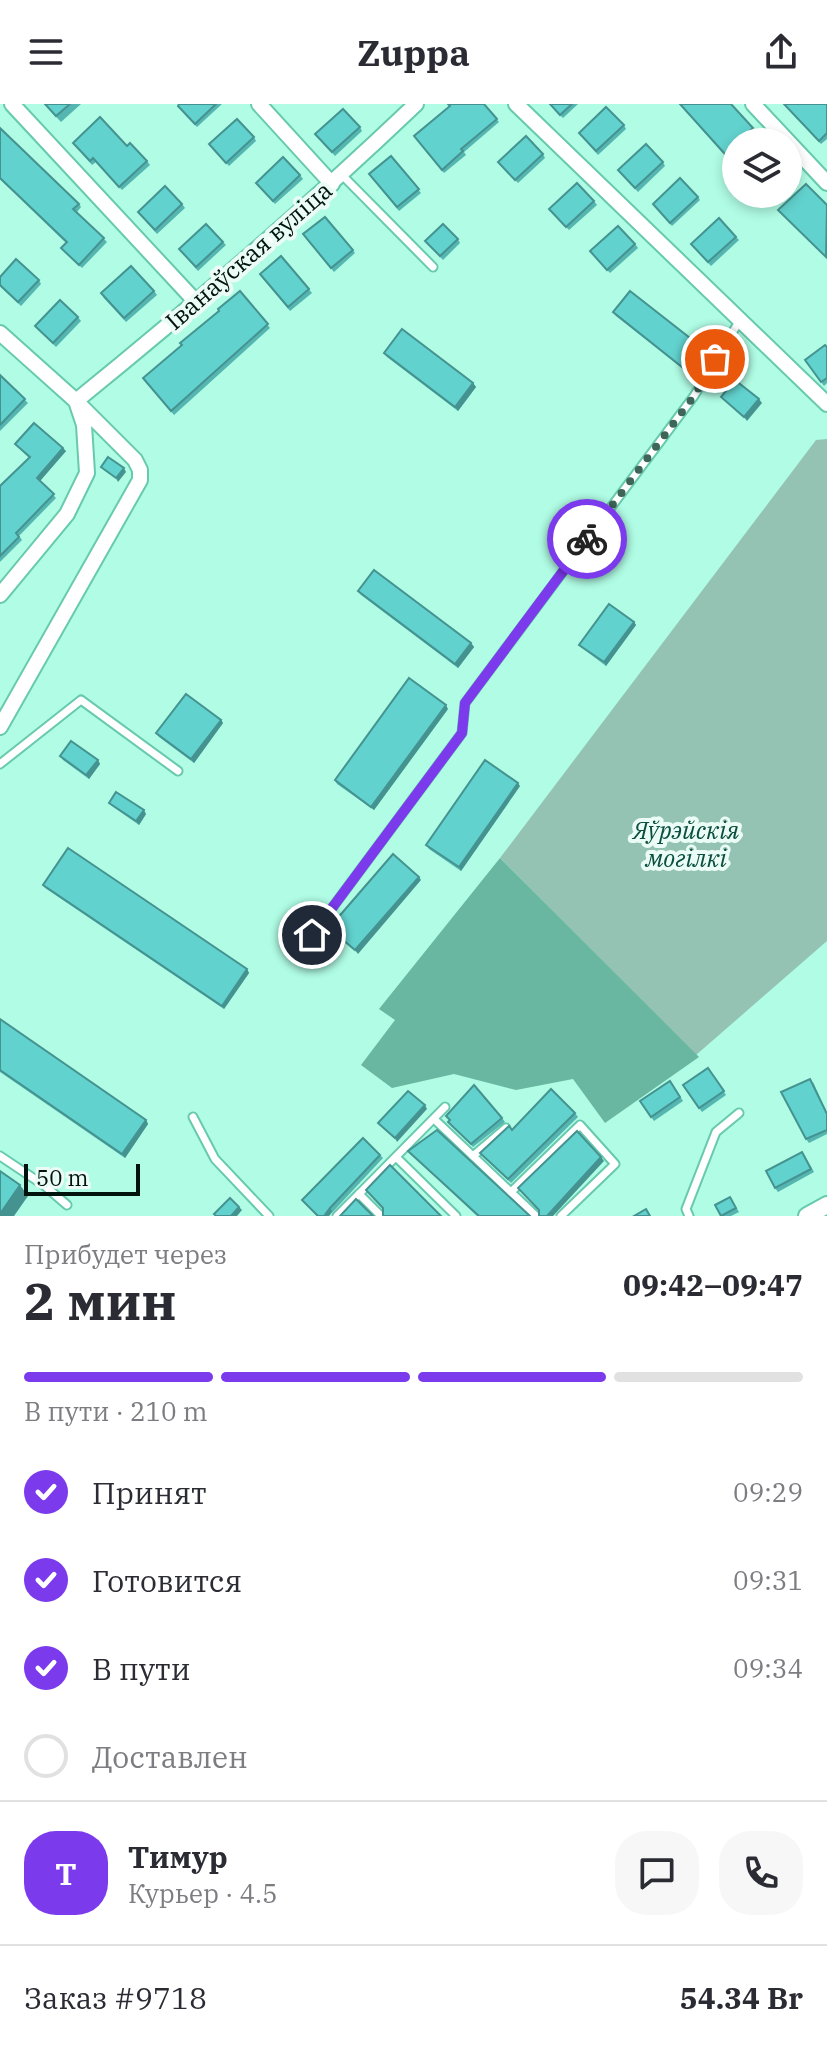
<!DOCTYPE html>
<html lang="ru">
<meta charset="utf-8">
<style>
:root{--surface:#fff;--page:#f7f7f7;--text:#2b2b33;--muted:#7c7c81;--line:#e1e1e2;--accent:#7c3aed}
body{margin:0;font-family:"IBM Plex Serif",serif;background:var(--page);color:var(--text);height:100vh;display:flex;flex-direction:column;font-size:30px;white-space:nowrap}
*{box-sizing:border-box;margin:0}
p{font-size:26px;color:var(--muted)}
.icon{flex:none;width:44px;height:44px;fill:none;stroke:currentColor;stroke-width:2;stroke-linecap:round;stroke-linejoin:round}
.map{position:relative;height:1112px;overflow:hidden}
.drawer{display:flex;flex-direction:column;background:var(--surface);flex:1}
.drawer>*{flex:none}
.tools{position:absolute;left:722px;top:24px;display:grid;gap:16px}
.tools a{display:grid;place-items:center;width:80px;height:80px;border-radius:50%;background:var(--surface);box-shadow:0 4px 12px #0003;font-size:40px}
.scale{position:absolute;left:24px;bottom:20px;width:116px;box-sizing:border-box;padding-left:8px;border:4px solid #01130d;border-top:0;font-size:22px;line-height:28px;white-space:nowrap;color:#01130d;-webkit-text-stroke:6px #eafcf5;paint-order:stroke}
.pin{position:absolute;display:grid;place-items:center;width:68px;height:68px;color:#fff;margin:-34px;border:4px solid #fff;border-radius:50%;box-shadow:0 2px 8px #0007}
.courier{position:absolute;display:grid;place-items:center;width:80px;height:80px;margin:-40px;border:6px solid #7c3aed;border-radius:50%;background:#fff;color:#222;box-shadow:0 2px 10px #0007}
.summary em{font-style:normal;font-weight:700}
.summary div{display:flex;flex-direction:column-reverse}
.summary{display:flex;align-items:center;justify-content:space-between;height:136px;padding:0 24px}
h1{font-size:52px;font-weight:700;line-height:60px}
.bar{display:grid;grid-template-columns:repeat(4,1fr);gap:12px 8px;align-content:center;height:96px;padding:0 24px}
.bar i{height:10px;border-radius:6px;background:var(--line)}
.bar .on{background:var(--accent)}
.bar p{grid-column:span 4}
.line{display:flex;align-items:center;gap:20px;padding:0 24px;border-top:2px solid var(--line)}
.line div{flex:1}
.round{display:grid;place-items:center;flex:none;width:84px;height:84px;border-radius:32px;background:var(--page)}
ol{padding:0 24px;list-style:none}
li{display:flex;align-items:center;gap:24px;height:88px}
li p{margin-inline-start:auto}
li .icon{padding:8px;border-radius:50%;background:var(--accent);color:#fff;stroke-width:4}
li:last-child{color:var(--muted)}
li i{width:44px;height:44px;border:4px solid var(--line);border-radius:50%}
header{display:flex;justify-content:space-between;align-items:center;height:104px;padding:0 24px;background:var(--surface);font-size:36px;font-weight:700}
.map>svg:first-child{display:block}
</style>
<header><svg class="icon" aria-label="menu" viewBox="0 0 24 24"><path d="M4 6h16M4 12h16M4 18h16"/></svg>Zuppa<svg class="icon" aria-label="share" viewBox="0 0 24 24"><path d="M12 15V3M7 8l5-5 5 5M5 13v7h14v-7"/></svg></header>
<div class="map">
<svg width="827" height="1112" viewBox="0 0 827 1112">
<rect width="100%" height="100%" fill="#b0fce4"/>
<path fill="#94c3b4" d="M 827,335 L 827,837 L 696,951 L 500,754 L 816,336 Z"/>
<path fill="#6ab7a1" d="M 500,754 L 699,953 L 605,1019 L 573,975 L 516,986 L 454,970 L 392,984 L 361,961 L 395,916 L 379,905 Z"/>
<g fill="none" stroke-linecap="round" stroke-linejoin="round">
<g stroke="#67c9ad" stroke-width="11">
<g id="service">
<path d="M 342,71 L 433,163"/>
<path d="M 0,660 L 81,596 L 178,667"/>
<path d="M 312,831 L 462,629 L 465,599 L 694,292 L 740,216"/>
<path d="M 193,1013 L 215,1055 L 269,1112"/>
<path d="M 434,1015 L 536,1112"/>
<path d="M 0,1052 L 45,1082 L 67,1101"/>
<path d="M 473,1052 L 506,1024"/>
<path d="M 397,1054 L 456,1112"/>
<path d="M 511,1088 L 580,1021 L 615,1060 L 561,1112"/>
<path d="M 359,1090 L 445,1003"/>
<path d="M 337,1112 L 359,1090 L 381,1112"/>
<path d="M 689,1112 L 686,1105 L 716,1028 L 739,1009"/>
</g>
</g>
<g stroke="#67c9ad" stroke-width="18">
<g id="minor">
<path d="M 12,0 L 197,199"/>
<path d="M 259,0 L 332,80"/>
<path d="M 516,0 L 827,300"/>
<path d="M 753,0 L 827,79"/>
<path d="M 0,229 L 76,297 L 84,321 L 87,369 L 67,410 L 0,491"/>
<path d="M 0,623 L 140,376 L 140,366 L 135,356 L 76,297 C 193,202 307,104 416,0"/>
</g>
</g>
<g stroke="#67c9ad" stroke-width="20">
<path id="tertiary" d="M 807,1112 L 827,1101"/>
</g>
<use href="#service" stroke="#fff" stroke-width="7"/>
<use href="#minor" stroke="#fff" stroke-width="14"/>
<use href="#tertiary" stroke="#fff" stroke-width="16"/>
</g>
<g fill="#54b5b1">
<path d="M 44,0 L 81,0 L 61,18 Z"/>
<path d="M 179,0 L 222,0 L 197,23 L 180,5 L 178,2 Z"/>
<path d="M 484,0 L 499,18 L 464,48 L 466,51 L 444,69 L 414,32 Z"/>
<path d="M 549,0 L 578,0 L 563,14 Z"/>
<path d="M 679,0 L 731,0 L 756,29 L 746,38 L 736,38 L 736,47 L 728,55 Z"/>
<path d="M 783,0 L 827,0 L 827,35 L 821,40 Z"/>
<path d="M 624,21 L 626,25 L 598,51 L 579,29 Z"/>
<path d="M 360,23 L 362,27 L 335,52 L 315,30 Z"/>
<path d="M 0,24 L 79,100 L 81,103 L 77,108 L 107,138 L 82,164 L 61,144 L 66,139 L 0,75 Z"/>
<path d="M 254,33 L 256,37 L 229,62 L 209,40 Z"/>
<path d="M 73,39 L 127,42 L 147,57 L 150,61 L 122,86 L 96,58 L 92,61 Z"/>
<path d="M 543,50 L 545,54 L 518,79 L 498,58 Z"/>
<path d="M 391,52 L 421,89 L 399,107 L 369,70 Z"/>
<path d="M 663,58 L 665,62 L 638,88 L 618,66 Z"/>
<path d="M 300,71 L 303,75 L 275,100 L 256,79 Z"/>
<path d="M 698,93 L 700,96 L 672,122 L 653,100 Z"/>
<path d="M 594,97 L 597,101 L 569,126 L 549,105 Z"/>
<path d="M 182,100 L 185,104 L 157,130 L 138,108 Z"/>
<path d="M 325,113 L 355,149 L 334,168 L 303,130 Z"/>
<path d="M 736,133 L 739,136 L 711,162 L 691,140 Z"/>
<path d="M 458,135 L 460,139 L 443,156 L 425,137 Z"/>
<path d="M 223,138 L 226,141 L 198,167 L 179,145 Z"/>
<path d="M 635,140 L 638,144 L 610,169 L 590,147 Z"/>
<path d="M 281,152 L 312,189 L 290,207 L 260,170 Z"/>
<path d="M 0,173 L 39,176 L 41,180 L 21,202 L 0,182 Z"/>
<path d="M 154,187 L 157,191 L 126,218 L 103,193 Z"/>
<path d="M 240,187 L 270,224 L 174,311 L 143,274 L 182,241 Z"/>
<path d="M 613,208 L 707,249 L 690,270 L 616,212 Z"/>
<path d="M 78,213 L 81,217 L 56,243 L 35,222 Z"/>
<path d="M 827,243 L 827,279 L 824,282 L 805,256 Z"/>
<path d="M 384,249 L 473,279 L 476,283 L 458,307 L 387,253 Z"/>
<path d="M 730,250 L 738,265 L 726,271 L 723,267 Z"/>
<path d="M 0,271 L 28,299 L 0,327 Z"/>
<path d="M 15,340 L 66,347 L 40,377 L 56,394 L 19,432 L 22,436 L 0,458 L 0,382 L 29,354 Z"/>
<path d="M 358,487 L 471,539 L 474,543 L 458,564 L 361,491 Z"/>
<path d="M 634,518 L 636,521 L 606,562 L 582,544 L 579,541 Z"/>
<path d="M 448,605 L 374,706 L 337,680 L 335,676 Z"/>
<path d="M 221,616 L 223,619 L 194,659 L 159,633 L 156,629 Z"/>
<path d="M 60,652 L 98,656 L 100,660 L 89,675 L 63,656 Z"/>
<path d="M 520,682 L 461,767 L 429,745 L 426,741 Z"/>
<path d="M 109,699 L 146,710 L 139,721 L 112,702 Z"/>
<path d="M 43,781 L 247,865 L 249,869 L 224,905 L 45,784 Z"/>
<path d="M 0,915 L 146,1016 L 148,1020 L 125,1054 L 0,968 Z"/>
<path d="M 708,964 L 726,991 L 702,1008 L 683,981 Z"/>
<path d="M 670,977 L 683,997 L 654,1017 L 640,997 Z"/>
<path d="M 813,978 L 827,1009 L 827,1030 L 809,1039 L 806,1035 Z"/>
<path d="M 575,1009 L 578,1013 L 511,1079 L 480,1049 L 512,1026 Z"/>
<path d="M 502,1014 L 505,1018 L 473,1043 L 448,1018 L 449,1015 Z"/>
<path d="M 408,1047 L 530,1112 L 477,1112 Z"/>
<path d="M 380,1051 L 383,1054 L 329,1112 L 317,1112 L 302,1096 Z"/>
<path d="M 805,1052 L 814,1068 L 778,1088 L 775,1084 Z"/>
<path d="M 730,1093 L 739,1108 L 731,1112 L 721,1112 Z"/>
</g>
<g fill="#459390">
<path d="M 704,245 L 707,249 L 690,270 L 687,267 Z"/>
<path d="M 473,279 L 476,283 L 458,307 L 455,303 Z"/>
<path d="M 759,295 L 762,299 L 747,317 L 744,313 Z"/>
<path d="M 63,344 L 66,347 L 40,377 L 37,374 Z"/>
<path d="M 124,364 L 126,368 L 118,378 L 116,374 Z"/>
<path d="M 634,518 L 636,521 L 606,562 L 604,558 Z"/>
<path d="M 471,539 L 474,543 L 458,564 L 455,560 Z"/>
<path d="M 446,601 L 448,605 L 374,706 L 371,703 Z"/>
<path d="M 221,616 L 223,619 L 194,659 L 191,655 Z"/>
<path d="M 98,656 L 100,660 L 89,675 L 86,671 Z"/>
<path d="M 518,679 L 520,682 L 461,767 L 459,763 Z"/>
<path d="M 144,706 L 146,710 L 139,721 L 136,717 Z"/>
<path d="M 419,773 L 421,776 L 358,850 L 355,846 Z"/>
<path d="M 247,865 L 249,869 L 224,905 L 222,902 Z"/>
<path d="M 425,1001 L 427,1005 L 397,1038 L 395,1034 Z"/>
<path d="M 146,1016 L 148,1020 L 125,1054 L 122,1050 Z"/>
<path d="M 601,1053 L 604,1057 L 553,1112 L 547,1112 Z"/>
<path d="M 20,1081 L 28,1092 L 14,1112 L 0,1112 L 0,1110 Z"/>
<path d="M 239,1103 L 242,1106 L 237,1112 L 231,1112 Z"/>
<path d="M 330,1104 L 332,1107 L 329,1112 L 324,1112 Z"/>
</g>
<g fill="#62d2ce" stroke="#459390" stroke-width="2">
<path d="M 45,0 L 70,0 L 56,12 Z"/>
<path d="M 179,0 L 216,0 L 195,20 L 178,2 Z"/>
<path d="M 448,0 L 484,0 L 497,15 L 461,45 L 463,47 L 442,66 L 414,32 L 450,2 Z"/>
<path d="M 550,0 L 572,0 L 560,11 Z"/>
<path d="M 680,0 L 731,0 L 753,24 L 725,50 Z"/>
<path d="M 784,0 L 827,0 L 827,29 L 819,37 Z"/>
<path d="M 606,3 L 624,21 L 596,47 L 579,29 Z"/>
<path d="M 343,5 L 360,23 L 332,48 L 315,30 Z"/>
<path d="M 100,13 L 127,42 L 130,39 L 147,57 L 119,83 L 93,54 L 90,57 L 73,39 Z"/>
<path d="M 237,15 L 254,33 L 226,59 L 209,40 Z"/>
<path d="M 0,24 L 79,100 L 73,105 L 104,134 L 79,161 L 61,144 L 67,138 L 0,74 Z"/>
<path d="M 526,32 L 543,50 L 515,76 L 498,58 Z"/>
<path d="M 646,40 L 663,58 L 635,84 L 618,66 Z"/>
<path d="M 391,52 L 419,85 L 397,103 L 369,70 Z"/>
<path d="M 283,53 L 300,71 L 273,97 L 256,79 Z"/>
<path d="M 680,74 L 698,93 L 670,119 L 653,100 Z"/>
<path d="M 577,79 L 594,97 L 566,123 L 549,105 Z"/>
<path d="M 806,80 L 827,101 L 826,153 L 778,106 Z"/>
<path d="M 165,82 L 182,100 L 155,126 L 138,108 Z"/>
<path d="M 325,113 L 353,146 L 331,164 L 303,130 Z"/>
<path d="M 719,114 L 736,133 L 708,158 L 691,140 Z"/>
<path d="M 206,120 L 223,138 L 196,163 L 179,145 Z"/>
<path d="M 443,120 L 458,135 L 440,152 L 425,137 Z"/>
<path d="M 618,122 L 635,140 L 607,166 L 590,147 Z"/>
<path d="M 281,152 L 309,185 L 288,203 L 260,170 Z"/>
<path d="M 16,155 L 39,176 L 18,198 L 0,181 L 0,173 Z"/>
<path d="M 131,162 L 154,187 L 124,214 L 101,189 Z"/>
<path d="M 240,187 L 268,220 L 171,307 L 143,274 L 182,241 L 180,239 L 219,207 L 218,205 Z"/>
<path d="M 630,187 L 704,245 L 687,267 L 613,208 Z"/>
<path d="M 60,196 L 78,213 L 53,239 L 35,222 Z"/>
<path d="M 402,225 L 473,279 L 455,303 L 384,249 Z"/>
<path d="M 825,241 L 827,243 L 827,274 L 821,278 L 805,256 Z"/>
<path d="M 730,250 L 735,262 L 723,267 L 718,257 Z"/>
<path d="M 0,271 L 25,295 L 0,321 Z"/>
<path d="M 735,276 L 759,295 L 744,313 L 721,293 Z"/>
<path d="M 34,319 L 63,344 L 37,374 L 54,390 L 16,429 L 19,433 L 0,452 L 0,382 L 30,353 L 15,340 Z"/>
<path d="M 108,353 L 124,364 L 116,374 L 101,363 Z"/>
<path d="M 374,466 L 471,539 L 455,560 L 358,487 Z"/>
<path d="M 609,500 L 634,518 L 604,558 L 579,541 Z"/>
<path d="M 409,574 L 446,601 L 371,703 L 335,676 Z"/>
<path d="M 186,590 L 221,616 L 191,655 L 156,629 Z"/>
<path d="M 71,637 L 98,656 L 86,671 L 60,652 Z"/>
<path d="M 485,656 L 518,679 L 459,763 L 426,741 Z"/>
<path d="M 116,688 L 144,706 L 136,717 L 109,699 Z"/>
<path d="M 68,744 L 247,865 L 222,902 L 43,781 Z"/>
<path d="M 393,750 L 419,773 L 355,846 L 329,824 Z"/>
<path d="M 0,915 L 146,1016 L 122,1050 L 0,966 Z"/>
<path d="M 708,964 L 724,987 L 699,1004 L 683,981 Z"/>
<path d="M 810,975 L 827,1010 L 827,1026 L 806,1035 L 781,988 Z"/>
<path d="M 670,977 L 680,993 L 651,1013 L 640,997 Z"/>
<path d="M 474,981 L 502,1014 L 471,1040 L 448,1018 L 450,1016 L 446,1012 Z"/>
<path d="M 551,985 L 575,1009 L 508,1075 L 480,1049 L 509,1022 L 512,1026 Z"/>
<path d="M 408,987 L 425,1001 L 395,1034 L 378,1019 Z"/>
<path d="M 437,1026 L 530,1112 L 479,1112 L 408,1047 Z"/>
<path d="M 577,1027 L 601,1053 L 547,1112 L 539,1112 L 539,1106 L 518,1084 Z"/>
<path d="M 363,1034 L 380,1051 L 330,1104 L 324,1112 L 318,1112 L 302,1096 Z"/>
<path d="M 802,1048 L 811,1065 L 775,1084 L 766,1067 Z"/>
<path d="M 390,1061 L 441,1112 L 383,1112 L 383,1104 L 366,1086 Z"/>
<path d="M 0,1067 L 20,1081 L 0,1110 Z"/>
<path d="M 730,1093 L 736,1104 L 721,1112 L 715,1101 Z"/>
<path d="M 230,1094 L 239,1103 L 231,1112 L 216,1112 L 214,1110 Z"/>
<path d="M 356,1095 L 373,1112 L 340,1112 Z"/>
<path d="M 646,1105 L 650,1112 L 634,1112 Z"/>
</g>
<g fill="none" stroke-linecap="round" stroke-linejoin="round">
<path stroke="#3e6558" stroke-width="8" stroke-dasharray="0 14.4" d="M 587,435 L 694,292 L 715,255"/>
<path stroke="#7c3aed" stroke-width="10" d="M 312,831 L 462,629 L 465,599 L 587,435"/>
</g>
<g text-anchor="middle" stroke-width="8" stroke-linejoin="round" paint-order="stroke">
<g font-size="24" fill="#01130d" stroke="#eafcf5">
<text transform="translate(249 152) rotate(-41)" y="8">Іванаўская вуліца</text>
</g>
<g font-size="24" font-style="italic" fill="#0a4e3f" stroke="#eafcf5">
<text x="686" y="735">Яўрэйскія<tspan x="686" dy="28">могілкі</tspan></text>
</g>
</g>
</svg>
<div class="tools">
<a><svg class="icon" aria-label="layers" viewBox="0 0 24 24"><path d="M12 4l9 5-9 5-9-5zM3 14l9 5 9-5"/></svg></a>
</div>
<div class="scale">50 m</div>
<div class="pin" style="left:715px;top:255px;background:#ea580c"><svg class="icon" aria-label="bag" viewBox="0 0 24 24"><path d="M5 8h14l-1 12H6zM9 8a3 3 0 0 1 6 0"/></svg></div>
<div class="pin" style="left:312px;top:831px;background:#1f2937"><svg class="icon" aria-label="home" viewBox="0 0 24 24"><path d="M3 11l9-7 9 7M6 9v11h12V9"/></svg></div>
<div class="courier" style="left:587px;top:435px"><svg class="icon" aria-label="bike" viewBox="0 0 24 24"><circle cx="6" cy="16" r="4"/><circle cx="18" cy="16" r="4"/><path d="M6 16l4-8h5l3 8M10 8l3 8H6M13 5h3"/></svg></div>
</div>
<section class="drawer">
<div class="summary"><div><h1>2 мин</h1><p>Прибудет через</p></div><em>09:42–09:47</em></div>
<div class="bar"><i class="on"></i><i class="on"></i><i class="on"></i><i></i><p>В пути · 210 m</p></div>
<ol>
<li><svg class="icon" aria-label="check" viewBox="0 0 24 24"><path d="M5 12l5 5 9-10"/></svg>Принят<p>09:29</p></li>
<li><svg class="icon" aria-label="check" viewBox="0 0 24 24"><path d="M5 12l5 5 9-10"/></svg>Готовится<p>09:31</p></li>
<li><svg class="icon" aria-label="check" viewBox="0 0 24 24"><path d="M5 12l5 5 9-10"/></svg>В пути<p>09:34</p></li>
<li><i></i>Доставлен</li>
</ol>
<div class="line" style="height:144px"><b class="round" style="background:var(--accent);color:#fff">Т</b><div><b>Тимур</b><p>Курьер · 4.5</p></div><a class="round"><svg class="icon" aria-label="chat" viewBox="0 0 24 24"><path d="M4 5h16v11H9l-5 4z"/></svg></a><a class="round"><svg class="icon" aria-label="phone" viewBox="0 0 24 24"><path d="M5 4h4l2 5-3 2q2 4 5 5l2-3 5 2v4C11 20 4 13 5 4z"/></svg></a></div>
<div class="line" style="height:104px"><div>Заказ #9718</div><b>54.34 Br</b></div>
</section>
